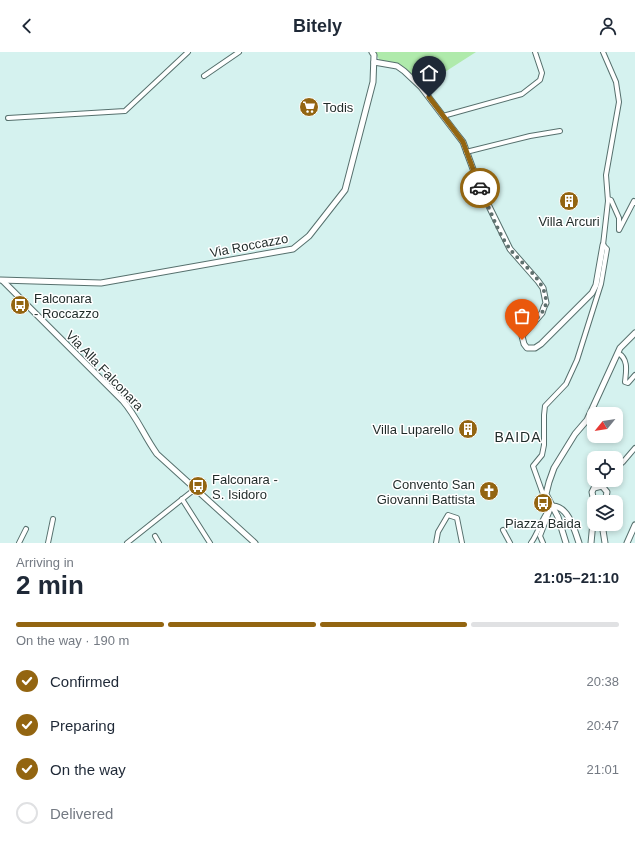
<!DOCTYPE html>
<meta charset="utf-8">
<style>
:root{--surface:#fff;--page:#f2f2f3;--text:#1f2937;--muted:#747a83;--line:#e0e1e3;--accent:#936511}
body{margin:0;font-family:Helvetica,sans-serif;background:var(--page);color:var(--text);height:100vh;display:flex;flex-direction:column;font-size:15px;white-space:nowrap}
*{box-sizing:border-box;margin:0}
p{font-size:13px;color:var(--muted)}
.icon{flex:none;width:22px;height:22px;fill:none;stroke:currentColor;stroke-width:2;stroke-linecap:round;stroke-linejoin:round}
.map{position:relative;height:491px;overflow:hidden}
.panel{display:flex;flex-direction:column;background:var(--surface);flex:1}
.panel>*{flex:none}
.needle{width:26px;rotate:240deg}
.fabs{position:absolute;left:587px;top:355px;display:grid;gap:8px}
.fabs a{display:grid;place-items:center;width:36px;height:36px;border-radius:8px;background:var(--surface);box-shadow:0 2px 6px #0003;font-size:20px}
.pin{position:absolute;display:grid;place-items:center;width:34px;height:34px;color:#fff;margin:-41px -17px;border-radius:50% 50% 50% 0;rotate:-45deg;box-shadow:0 0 4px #0007}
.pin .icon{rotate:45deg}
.courier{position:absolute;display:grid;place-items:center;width:40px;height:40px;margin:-20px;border:3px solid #936511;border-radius:50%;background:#fff;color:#222;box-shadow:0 1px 5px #0007}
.head em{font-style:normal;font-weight:700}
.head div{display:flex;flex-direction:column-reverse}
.head{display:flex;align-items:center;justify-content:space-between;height:68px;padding:0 16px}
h1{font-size:26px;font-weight:700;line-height:30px}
.bar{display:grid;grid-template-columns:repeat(4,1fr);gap:6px 4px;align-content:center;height:48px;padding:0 16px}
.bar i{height:5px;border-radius:3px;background:var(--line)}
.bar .active{background:var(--accent)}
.bar p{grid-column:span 4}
ol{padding:0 16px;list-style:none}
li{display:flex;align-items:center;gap:12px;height:44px}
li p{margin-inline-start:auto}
li .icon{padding:4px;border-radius:50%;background:var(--accent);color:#fff;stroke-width:4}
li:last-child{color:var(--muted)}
li i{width:22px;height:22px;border:2px solid var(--line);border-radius:50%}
header{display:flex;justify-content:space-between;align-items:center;height:52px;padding:0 16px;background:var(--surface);font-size:18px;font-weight:700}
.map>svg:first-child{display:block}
</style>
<header><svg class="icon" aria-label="back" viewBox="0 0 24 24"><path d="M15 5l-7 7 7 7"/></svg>Bitely<svg class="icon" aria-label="person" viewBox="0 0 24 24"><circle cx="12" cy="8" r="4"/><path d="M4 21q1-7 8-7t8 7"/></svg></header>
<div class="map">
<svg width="635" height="491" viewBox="0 0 635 491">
<rect width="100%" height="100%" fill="#d5f2ef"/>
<path fill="#afeaab" d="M 375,0 L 476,0 L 423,34 L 406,18 L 380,9 Z"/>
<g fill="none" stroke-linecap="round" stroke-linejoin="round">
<g stroke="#56706d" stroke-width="6">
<g id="minor">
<path d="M 204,24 L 239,0"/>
<path d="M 443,64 L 522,42 L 540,28 L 542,21 L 535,0"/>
<path d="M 8,66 L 125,59 L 188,0"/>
<path d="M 466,100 L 530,84 L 560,79"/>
<path d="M 608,147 L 611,148 L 619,166 L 619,178 L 634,149 L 635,151"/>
<path d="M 618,301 C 629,307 626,320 625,330 L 628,331 L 635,323"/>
<path d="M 616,416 L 623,410 L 635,396"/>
<path d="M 546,442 L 543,442 L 533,414 L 542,403 L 544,393 L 544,363 L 545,354 L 566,332 L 577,308 L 601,232 L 607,197 L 603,193 L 608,149 L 606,123 L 619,50 L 616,30 L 603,0"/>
<path d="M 182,447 L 210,491"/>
<path d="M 503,478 L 510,491"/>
<path d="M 155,484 L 159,491"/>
<path d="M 19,491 L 26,477"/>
<path d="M 48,491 L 53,467"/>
<path d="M 127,491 L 195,437"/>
<path d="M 436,491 L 438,480 L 448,463 L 457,466 L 462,491"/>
<path d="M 531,491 C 540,478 541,466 552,454"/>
<path d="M 543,491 L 540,484 L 550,458"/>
</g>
</g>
<g stroke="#56706d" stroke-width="7">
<g id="tertiary">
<path d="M 374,10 L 397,14 L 404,19 L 421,35 L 456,81 L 463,90 L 480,136 L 510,197 L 538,229 L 543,236 L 546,251 L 544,255 L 542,261 L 522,284 L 524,292 L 527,296 L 535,296 L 541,292 L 592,241 L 596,233 L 603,193"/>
<path d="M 0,228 L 101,231 L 293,197 L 309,184 L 345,138 L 373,30 L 374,3 L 372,0"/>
<path d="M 3,229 L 123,349 C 137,365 144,384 157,402 L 255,491"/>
<path d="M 594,450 L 592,440 L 594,436 L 602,434 L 607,440 L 605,450"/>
<path d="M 552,454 C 568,453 575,479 579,491"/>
<path d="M 602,472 L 605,491"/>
<path d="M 566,491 L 558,465 L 546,442 L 549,430 L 554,416 L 575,382 L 587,368 L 620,296 L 635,281"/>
<path d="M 591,491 L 594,460"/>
<path d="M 627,491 L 635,473"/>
</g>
</g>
<use href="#minor" stroke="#fff" stroke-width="4"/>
<use href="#tertiary" stroke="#fff" stroke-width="5"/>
</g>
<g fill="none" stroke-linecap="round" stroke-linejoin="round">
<path stroke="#5f706e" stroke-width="4" stroke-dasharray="0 7.2" d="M 480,136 C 490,156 497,180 510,197 C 522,213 546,228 546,250 C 545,266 522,273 522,288"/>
<path stroke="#936511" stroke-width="5" d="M 429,45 L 463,90 L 480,136"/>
</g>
<defs>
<g id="supermarket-disc" transform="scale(1)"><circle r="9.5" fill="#936511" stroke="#fff"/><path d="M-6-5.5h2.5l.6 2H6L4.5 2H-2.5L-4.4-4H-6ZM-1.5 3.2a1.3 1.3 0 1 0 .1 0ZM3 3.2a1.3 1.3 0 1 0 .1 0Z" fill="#fff"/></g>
<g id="building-disc" transform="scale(1)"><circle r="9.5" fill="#936511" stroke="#fff"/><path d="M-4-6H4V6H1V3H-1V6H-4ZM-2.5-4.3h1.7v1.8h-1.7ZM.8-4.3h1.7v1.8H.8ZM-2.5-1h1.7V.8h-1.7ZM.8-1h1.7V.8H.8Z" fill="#fff"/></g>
<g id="bus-disc" transform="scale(1)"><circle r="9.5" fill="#936511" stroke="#fff"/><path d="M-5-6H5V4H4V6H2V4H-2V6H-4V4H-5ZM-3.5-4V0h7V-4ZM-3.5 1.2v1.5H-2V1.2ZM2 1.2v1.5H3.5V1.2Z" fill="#fff"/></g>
<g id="church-disc" transform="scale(1)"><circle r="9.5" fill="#936511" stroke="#fff"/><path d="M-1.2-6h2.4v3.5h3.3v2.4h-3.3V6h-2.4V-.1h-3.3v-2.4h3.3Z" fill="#fff"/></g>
</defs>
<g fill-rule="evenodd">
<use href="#supermarket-disc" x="309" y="55"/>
<use href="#building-disc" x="569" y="149"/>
<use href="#bus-disc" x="20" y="253"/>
<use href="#building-disc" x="468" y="377"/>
<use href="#bus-disc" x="198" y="434"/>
<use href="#church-disc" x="489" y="439"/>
<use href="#bus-disc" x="543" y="451"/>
</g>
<g text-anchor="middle" stroke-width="3" stroke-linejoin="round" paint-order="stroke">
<g font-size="13" fill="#1f2a28" stroke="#fff" text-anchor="start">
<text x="323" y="60">Todis</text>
<text x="569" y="174" text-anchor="middle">Villa Arcuri</text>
<text x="34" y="251">Falconara<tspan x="34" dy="15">- Roccazzo</tspan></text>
<text x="454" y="382" text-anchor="end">Villa Luparello</text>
<text x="212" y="432">Falconara -<tspan x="212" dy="15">S. Isidoro</tspan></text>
<text x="475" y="437" text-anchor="end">Convento San<tspan x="475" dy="15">Giovanni Battista</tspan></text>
<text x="543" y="476" text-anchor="middle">Piazza Baida</text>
</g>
<g font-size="13" fill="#1f2a28" stroke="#fff">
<text transform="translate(249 193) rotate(-11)" y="5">Via Roccazzo</text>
<text transform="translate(105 318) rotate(46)" y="5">Via Alla Falconara</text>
</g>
<g font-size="14" letter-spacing="1" fill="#1f2a28" stroke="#fff">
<text x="518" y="390">BAIDA</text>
</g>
</g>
</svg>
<div class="fabs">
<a><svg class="needle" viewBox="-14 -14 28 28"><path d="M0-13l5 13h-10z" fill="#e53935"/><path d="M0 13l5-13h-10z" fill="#747a83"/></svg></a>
<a><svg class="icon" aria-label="locate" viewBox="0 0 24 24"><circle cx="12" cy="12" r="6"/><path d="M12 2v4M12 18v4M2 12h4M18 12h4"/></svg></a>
<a><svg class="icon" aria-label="layers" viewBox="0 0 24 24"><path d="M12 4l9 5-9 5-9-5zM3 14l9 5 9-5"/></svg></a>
</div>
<div class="pin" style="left:522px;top:288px;background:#ea580c"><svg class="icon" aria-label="bag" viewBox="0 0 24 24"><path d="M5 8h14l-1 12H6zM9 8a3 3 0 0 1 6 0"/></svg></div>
<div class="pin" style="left:429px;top:45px;background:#1f2937"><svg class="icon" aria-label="home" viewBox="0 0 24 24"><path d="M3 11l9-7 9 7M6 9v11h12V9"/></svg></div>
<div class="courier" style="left:480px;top:136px"><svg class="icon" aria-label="car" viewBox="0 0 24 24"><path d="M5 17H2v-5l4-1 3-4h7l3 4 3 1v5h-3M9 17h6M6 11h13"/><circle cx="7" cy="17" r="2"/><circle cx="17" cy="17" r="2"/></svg></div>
</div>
<section class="panel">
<div class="head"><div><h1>2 min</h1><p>Arriving in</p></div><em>21:05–21:10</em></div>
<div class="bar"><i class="active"></i><i class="active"></i><i class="active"></i><i></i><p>On the way · 190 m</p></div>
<ol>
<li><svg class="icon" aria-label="check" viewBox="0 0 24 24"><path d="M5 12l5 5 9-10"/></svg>Confirmed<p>20:38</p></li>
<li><svg class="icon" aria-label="check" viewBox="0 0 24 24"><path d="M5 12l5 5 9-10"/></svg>Preparing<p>20:47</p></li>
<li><svg class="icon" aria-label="check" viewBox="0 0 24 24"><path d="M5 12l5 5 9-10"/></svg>On the way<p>21:01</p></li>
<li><i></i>Delivered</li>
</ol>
</section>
